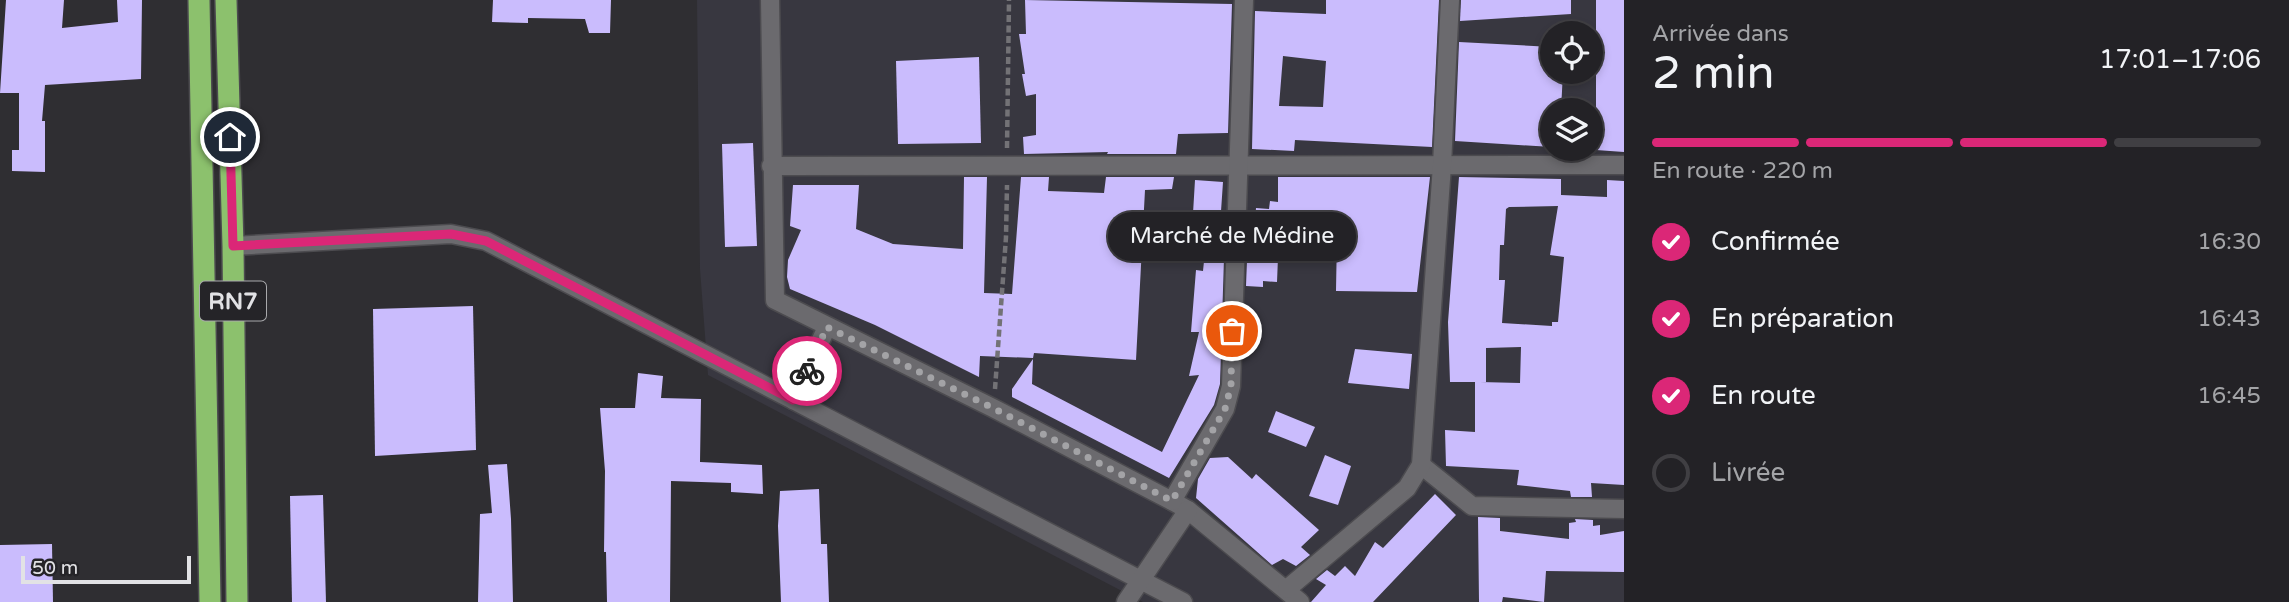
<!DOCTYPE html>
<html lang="fr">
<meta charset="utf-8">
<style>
:root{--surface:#232226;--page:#2f2f32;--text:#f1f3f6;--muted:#a3a4a7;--line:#403f43;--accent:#db2777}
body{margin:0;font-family:"Varela Round",sans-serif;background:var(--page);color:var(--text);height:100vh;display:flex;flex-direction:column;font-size:26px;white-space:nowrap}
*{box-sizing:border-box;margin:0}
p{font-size:23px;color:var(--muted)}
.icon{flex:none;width:38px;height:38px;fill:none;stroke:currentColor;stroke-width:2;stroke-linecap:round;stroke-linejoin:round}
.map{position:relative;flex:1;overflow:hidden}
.sheet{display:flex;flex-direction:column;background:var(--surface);width:665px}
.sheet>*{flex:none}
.controls{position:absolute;left:1540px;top:21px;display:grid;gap:14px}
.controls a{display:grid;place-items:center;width:63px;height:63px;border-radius:50%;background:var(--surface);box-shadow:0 4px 10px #0003,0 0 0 2px var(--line);font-size:35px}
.scale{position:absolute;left:21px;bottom:18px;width:170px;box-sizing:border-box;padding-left:7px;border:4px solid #e2e2e5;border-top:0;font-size:19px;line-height:24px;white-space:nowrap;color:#e2e2e5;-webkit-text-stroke:5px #252428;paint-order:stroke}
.pin{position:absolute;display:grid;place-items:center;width:60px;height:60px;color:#fff;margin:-30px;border:4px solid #fff;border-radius:50%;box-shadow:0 2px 7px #0007}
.courier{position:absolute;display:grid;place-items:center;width:70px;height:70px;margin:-35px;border:5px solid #db2777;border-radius:50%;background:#fff;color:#222;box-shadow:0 2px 9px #0007}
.bubble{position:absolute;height:49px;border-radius:24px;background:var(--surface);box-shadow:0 4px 10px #0003,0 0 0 2px var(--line);font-size:23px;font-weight:600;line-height:49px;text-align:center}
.summary em{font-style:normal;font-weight:600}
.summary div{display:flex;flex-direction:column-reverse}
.summary{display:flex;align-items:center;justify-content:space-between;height:119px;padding:0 28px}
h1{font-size:46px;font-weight:600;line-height:52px}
.bar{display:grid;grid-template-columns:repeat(4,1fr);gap:10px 7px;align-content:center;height:84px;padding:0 28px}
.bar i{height:9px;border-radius:5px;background:var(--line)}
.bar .selected{background:var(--accent)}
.bar p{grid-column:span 4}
ol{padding:0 28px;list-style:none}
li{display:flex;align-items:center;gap:21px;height:77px}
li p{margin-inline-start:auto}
li .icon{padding:7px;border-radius:50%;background:var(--accent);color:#fff;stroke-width:4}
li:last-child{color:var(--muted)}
li i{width:38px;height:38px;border:4px solid var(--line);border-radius:50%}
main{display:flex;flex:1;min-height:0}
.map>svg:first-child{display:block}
</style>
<main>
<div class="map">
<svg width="1624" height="602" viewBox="0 0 1624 602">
<rect width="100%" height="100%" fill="#2f2e32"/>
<path fill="#383740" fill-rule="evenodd" d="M 697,0 L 1624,0 L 1624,602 L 1143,602 L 708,375 L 700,269 ZM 1552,33 L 1591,33 L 1591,72 L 1552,72 ZM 1552,110 L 1591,110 L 1591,149 L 1552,149 Z"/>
<g fill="#cabcfd" fill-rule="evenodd">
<path d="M 6,0 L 64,0 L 62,28 L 118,22 L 117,0 L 142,0 L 141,79 L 45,85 L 42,121 L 45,121 L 45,172 L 12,171 L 12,150 L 19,150 L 19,93 L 0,93 Z"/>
<path d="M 493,0 L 611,0 L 610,33 L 589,33 L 585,19 L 528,18 L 528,23 L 492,22 Z"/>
<path d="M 1025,0 L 1232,4 L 1228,133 L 1178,134 L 1176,154 L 1107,154 L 1108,152 L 1024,154 L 1023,137 L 1036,135 L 1036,94 L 1026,96 L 1022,74 L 1025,74 L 1019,34 L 1026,34 Z"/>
<path d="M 1326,0 L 1439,0 L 1432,147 L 1295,140 L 1294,151 L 1252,149 L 1255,11 L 1326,14 ZM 1283,56 L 1326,61 L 1323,107 L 1279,106 Z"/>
<path d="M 1461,0 L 1571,0 L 1571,14 L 1460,21 Z"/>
<path d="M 1596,0 L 1624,0 L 1624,152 L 1596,150 Z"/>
<path d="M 1459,42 L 1552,47 L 1552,72 L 1563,72 L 1561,110 L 1552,110 L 1552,147 L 1455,141 Z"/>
<path d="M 979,57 L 981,143 L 898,144 L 896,61 Z"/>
<path d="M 753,143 L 757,246 L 725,247 L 722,144 Z"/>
<path d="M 964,177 L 987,177 L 984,293 L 1012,294 L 1021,177 L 1049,177 L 1048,191 L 1104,193 L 1106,177 L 1174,177 L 1172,189 L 1145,190 L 1136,360 L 1034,353 L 1033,358 L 980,356 L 979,377 L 875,325 L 790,289 L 787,277 L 788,260 L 801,230 L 790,226 L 793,185 L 859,185 L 856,229 L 893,244 L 963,249 Z"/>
<path d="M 1278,177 L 1430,177 L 1417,292 L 1336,291 L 1337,235 L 1279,233 L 1277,282 L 1263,281 L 1263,287 L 1246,286 L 1248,234 L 1254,236 L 1256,208 L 1269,209 L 1270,201 L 1278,202 Z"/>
<path d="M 1459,177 L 1561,179 L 1561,195 L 1607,197 L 1607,180 L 1624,181 L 1624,485 L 1591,483 L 1592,497 L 1571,497 L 1570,491 L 1517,485 L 1519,470 L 1446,466 L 1445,430 L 1475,432 L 1475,382 L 1450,382 L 1448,322 ZM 1558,206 L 1550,255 L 1564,257 L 1558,322 L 1552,322 L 1552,326 L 1502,323 L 1505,280 L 1499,280 L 1500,245 L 1504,245 L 1506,209 L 1509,207 ZM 1521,347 L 1520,383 L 1480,382 L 1486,382 L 1486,348 Z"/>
<path d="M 1195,180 L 1223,182 L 1220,226 L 1225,227 L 1220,384 L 1214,405 L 1169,478 L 1012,397 L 1012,389 L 1033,359 L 1032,384 L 1162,452 L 1199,375 L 1189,376 L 1199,332 L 1191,332 L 1196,270 L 1203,271 L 1207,232 L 1192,230 Z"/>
<path d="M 473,306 L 476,450 L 375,456 L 373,309 Z"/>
<path d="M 1355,349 L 1412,354 L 1409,389 L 1348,383 Z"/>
<path d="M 638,373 L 663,376 L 661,398 L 701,399 L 700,462 L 762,465 L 763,494 L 731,492 L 731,483 L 671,481 L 670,602 L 607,602 L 606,552 L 604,552 L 605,471 L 600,408 L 635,408 Z"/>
<path d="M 1276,411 L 1315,427 L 1306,447 L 1268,432 Z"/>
<path d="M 1325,455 L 1351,466 L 1338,505 L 1309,496 Z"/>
<path d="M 1228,457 L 1252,479 L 1256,474 L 1319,530 L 1301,547 L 1310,555 L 1296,566 L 1283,559 L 1272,565 L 1196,498 L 1198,479 L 1210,458 Z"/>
<path d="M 507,464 L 511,519 L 513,602 L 478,602 L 480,514 L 492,513 L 488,465 Z"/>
<path d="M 819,489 L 821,544 L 827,544 L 829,602 L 781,602 L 778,526 L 780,491 Z"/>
<path d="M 1435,494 L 1456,515 L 1373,602 L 1311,602 L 1326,585 L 1316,579 L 1327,570 L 1335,576 L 1345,566 L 1355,576 L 1375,542 L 1383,548 Z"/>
<path d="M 323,495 L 326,602 L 292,602 L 290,496 Z"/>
<path d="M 1478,517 L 1500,518 L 1500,531 L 1569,539 L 1569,523 L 1576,522 L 1575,519 L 1593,520 L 1593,526 L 1600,525 L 1600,535 L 1624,531 L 1624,572 L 1546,571 L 1544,602 L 1503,597 L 1502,602 L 1479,602 Z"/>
<path d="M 52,544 L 53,602 L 0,602 L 0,545 Z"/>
</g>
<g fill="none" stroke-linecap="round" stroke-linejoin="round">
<g stroke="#4c4b4f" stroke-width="21">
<g id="street">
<path d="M 770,0 L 775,300 L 993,408 L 1172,501 L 1188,510 L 1300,602"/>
<path d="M 771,166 L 1624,165"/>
<path d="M 233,246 L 451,234 L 486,241 L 1183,602"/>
<path d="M 793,400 L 827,327"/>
<path d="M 1421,465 L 1472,506 L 1624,509"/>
<path d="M 1172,501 L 1225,409 L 1231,386 L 1244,0"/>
<path d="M 1287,589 L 1407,488 L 1421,465 L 1442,165 L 1450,0"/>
<path d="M 1126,602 L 1188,510"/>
</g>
</g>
<g stroke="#4c4b4f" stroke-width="24">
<g id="highway">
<path d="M 199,0 L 210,602"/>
<path d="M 226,0 L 233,246 L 237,602"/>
</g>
</g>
<g stroke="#737276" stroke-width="4.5" stroke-dasharray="7 3.5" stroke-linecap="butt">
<path d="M 1007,148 L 1009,0"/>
<path d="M 995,389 L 1006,237 L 1007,185"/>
</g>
<use href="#street" stroke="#6b6a6e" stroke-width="18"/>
<use href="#highway" stroke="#8cc16d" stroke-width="21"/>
</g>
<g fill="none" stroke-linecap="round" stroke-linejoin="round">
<path stroke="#a3a3a6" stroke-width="7" stroke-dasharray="0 12.6" d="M 807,371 L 827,327 L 993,408 L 1172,501 L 1225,409 L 1231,386 L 1232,331"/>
<path stroke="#db2777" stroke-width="9" d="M 230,137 L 233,246 L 451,234 L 486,241 L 793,400 L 807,371"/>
</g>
<g text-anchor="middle" stroke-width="7" stroke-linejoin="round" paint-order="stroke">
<rect fill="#252428" stroke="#a9a9ac" stroke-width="2" x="200" y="281.5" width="66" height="39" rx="5"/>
<g font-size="23" font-weight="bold" fill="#e2e2e5">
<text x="233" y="309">RN7</text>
</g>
</g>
</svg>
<div class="controls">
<a><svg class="icon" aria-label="locate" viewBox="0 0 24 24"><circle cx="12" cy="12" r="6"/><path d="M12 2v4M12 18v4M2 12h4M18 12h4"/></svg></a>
<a><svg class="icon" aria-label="layers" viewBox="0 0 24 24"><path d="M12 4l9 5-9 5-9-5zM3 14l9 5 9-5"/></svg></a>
</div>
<div class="scale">50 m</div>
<div class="pin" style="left:1232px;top:331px;background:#ea580c"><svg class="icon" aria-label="bag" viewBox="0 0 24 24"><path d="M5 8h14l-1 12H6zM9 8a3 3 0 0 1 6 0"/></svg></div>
<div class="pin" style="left:230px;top:137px;background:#1f2937"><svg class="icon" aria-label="home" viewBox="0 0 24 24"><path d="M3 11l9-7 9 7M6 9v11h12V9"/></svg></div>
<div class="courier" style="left:807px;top:371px"><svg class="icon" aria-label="bike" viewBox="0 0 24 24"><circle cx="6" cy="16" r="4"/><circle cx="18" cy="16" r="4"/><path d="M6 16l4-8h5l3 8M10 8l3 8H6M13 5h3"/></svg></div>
<div class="bubble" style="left:1108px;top:212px;width:248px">Marché de Médine</div>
</div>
<section class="sheet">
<div class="summary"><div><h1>2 min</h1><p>Arrivée dans</p></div><em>17:01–17:06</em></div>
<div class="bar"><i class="selected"></i><i class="selected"></i><i class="selected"></i><i></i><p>En route · 220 m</p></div>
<ol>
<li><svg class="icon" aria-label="check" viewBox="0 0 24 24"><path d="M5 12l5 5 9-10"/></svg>Confirmée<p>16:30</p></li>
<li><svg class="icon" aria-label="check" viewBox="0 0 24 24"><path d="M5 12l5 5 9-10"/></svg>En préparation<p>16:43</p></li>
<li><svg class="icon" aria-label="check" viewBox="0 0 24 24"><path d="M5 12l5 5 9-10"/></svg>En route<p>16:45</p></li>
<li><i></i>Livrée</li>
</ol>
</section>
</main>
